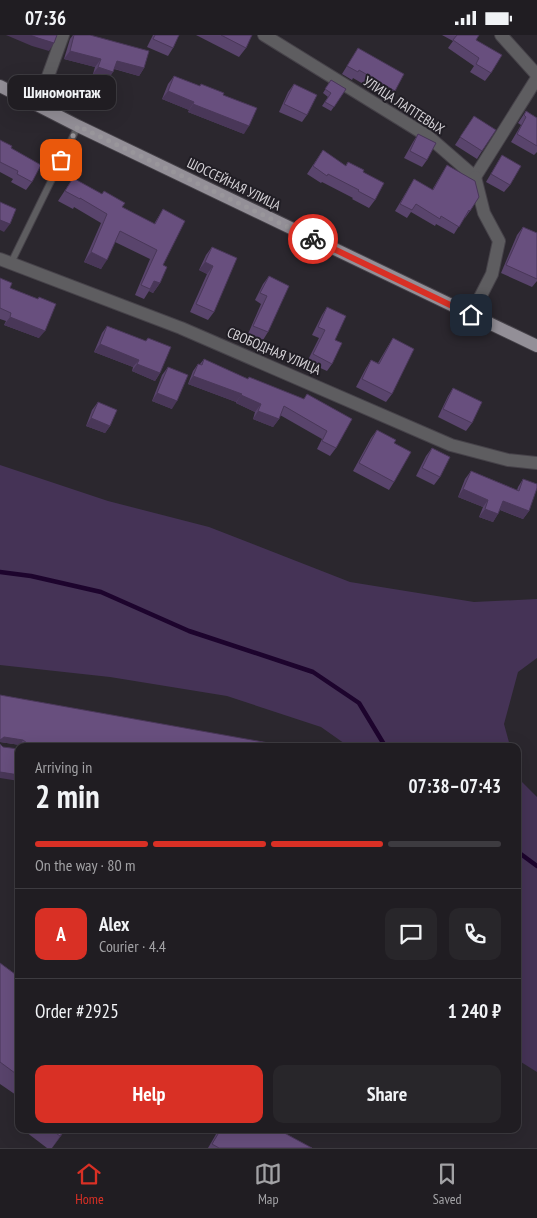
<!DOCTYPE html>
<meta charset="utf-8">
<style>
:root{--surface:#201d22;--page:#28262a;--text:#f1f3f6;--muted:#a2a2a5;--line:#3d3b40;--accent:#d93025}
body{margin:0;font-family:"PT Sans Narrow",sans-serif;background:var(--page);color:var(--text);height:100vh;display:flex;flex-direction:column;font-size:19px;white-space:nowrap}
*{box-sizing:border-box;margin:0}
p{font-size:16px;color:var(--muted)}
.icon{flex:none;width:28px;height:28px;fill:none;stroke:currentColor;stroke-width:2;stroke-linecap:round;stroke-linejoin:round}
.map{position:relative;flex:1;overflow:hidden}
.details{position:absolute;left:15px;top:708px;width:506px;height:390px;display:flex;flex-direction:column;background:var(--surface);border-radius:10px;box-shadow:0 5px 20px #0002,0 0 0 1px var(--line)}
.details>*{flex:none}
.pin{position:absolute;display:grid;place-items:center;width:42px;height:42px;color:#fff;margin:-21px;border-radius:10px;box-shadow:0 2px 8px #0006}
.courier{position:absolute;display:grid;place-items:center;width:50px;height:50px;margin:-25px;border:4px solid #d93025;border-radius:50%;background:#fff;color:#222;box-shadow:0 1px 6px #0007}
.bubble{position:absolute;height:35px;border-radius:10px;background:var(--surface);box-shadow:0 5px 20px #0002,0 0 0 1px var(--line);font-size:16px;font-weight:700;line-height:35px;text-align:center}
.summary em{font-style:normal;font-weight:700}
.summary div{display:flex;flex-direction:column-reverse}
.summary{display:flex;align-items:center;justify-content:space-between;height:85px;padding:0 20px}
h1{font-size:32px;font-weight:700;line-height:38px}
.bar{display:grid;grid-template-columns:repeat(4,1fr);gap:8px 5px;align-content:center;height:60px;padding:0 20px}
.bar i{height:6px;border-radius:4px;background:var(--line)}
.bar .current{background:var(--accent)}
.bar p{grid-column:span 4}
.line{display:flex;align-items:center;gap:12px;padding:0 20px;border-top:1px solid var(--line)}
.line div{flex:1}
.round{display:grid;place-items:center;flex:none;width:52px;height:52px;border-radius:10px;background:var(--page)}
.action{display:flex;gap:10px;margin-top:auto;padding:10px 20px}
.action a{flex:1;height:58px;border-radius:10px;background:var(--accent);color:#fff;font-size:20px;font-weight:700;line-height:58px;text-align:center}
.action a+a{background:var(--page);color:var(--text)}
.status{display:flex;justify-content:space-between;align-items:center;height:35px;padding:0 25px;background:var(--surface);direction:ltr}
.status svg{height:14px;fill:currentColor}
.menu{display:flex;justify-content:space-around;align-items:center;height:70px;border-top:1px solid var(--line);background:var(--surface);font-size:14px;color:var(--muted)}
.menu a{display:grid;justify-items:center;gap:2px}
.menu .current{color:var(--accent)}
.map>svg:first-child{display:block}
</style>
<div class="status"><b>07:36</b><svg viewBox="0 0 49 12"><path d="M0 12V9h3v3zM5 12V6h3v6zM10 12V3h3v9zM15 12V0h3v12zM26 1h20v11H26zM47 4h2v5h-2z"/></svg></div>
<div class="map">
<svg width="537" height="1113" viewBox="0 0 537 1113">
<rect width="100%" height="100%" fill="#2b272e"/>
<g fill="#453356">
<path d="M 0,430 L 108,466 L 209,492 L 350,547 L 474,567 L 537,564 L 537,623 L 518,637 L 504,689 L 510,711 L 348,711 L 321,692 L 227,661 L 110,642 L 0,630 Z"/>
<path d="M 518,743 L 537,762 L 537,1037 L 521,1027 L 518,1021 Z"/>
</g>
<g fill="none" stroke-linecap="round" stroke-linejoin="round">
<g stroke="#1d042d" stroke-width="4.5">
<path d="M 0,537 L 31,541 L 101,557 L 189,596 L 313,637 L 359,668 L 385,711"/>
<path d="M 518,817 L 537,831"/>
</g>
<g stroke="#464249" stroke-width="8">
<path id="lane" d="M 11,228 L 78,91"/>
</g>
<g stroke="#464249" stroke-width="14">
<g id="street">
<path d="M 264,0 L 429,102 L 475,142 L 537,43"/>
<path d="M 501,0 L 537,40"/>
<path d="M 38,69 L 63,0"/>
<path d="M 0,224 L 181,293 L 451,410 L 508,425 L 537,428"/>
<path d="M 471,280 L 492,239 L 499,206 L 484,178 L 475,142"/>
</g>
</g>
<g stroke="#464249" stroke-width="14">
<path id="primary" d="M 0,51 L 78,91 L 537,311"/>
</g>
<use href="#lane" stroke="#5e5d60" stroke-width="6"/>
<use href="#street" stroke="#5e5d60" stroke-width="12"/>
<use href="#primary" stroke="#938f97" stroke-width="12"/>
</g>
<g fill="#59446c">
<path d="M 73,0 L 90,0 L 144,33 L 139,41 L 114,34 L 108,45 L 93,39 L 95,32 L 64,24 L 70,4 Z"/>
<path d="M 153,0 L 179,0 L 173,13 L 168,21 L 147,12 Z"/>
<path d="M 196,0 L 252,0 L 246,13 L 239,22 Z"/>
<path d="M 442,0 L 479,0 L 476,5 L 491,38 L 485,46 L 470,37 L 474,31 L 448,13 L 453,6 Z"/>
<path d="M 358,13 L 395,56 L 389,64 L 353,43 L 352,45 L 342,39 Z"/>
<path d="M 174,41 L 200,51 L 201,49 L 223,60 L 244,99 L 188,77 L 189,75 L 162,64 L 168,49 Z"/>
<path d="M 331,45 L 346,54 L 331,76 L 322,71 L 328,62 L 323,58 Z"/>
<path d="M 294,49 L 307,80 L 302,87 L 279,77 L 288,57 Z"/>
<path d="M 526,76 L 537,83 L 537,117 L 534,120 L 511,107 L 521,90 L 518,88 Z"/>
<path d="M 474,81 L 482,116 L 477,124 L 455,110 Z"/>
<path d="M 418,99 L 427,125 L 422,132 L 404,123 L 413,107 Z"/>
<path d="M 0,105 L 11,113 L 32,147 L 26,155 L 11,147 L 13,144 L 0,137 Z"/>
<path d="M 323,115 L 345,131 L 348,127 L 363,137 L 375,165 L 369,173 L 352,164 L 353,163 L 322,147 L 321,148 L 307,139 Z"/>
<path d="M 502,120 L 510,150 L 504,157 L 486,147 Z"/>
<path d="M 447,130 L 470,176 L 465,183 L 464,183 L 454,199 L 436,189 L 435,191 L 411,177 L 407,183 L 395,176 L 414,144 L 432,155 Z"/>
<path d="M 73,143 L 122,172 L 154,189 L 163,174 L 163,230 L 160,248 L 153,258 L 149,256 L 144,264 L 135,260 L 150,224 L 115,207 L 101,234 L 84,227 L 101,188 L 74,172 L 73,174 L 58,166 Z"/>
<path d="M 523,192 L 537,198 L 537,246 L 532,252 L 501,238 L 517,200 Z"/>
<path d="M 212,212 L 214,277 L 208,285 L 190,277 L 207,239 L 199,235 L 206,220 Z"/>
<path d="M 269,241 L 268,297 L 263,305 L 248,299 L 261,269 L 255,265 L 263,249 Z"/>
<path d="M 0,243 L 10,253 L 38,264 L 39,262 L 39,303 L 4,290 L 6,286 L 0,284 Z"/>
<path d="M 327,272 L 335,305 L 332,329 L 327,336 L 307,327 L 319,303 L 312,300 L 322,280 Z"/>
<path d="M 107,291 L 146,306 L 148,303 L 160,338 L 155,346 L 132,336 L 133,332 L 94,317 L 102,298 Z"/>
<path d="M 393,303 L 392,359 L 386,367 L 356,352 L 366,333 L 371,325 L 378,328 L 388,311 Z"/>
<path d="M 204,324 L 248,344 L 249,342 L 304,364 L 307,359 L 352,384 L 336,413 L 330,421 L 317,414 L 322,404 L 280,380 L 279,384 L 273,392 L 253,384 L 255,377 L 236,368 L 236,367 L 188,349 L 193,336 L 198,329 L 200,329 Z"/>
<path d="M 168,332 L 172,374 L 152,366 L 162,340 Z"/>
<path d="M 453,353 L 472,388 L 466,396 L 438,382 L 448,361 Z"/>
<path d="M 98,367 L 110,391 L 105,398 L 86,391 L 92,375 Z"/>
<path d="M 377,395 L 394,408 L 394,447 L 389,455 L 353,436 L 371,403 Z"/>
<path d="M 432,413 L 440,442 L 434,450 L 416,441 L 426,421 Z"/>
<path d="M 471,436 L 517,455 L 518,452 L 523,444 L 529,476 L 523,484 L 500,475 L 493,487 L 479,482 L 483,472 L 458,462 L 465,444 Z"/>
<path d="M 0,660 L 283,711 L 21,711 L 20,710 L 0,707 Z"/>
<path d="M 0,928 L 19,942 L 19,1062 L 0,1049 Z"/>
<path d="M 28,1094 L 66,1094 L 52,1113 L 47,1113 L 26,1097 Z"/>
<path d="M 219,1094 L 277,1094 L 312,1113 L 208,1113 Z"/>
</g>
<g fill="#493758">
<path d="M 6,0 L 30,0 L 54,8 L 49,16 L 32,11 Z"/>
<path d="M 70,16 L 101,24 L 95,32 L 64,24 Z"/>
<path d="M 117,26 L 144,33 L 139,41 L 112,33 Z"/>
<path d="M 98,32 L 113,37 L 108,45 L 93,39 Z"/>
<path d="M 168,56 L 194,67 L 189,75 L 162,64 Z"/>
<path d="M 193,69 L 249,91 L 244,99 L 188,77 Z"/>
<path d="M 0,185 L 10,189 L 4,197 L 0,195 Z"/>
<path d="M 91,217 L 107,225 L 101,234 L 84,227 Z"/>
<path d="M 205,227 L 213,231 L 207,239 L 199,235 Z"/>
<path d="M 154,246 L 160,248 L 153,258 L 149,256 Z"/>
<path d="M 10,282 L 45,296 L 39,303 L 4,290 Z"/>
<path d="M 100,309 L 139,325 L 133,332 L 94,317 Z"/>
<path d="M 137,329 L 160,338 L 155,346 L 132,336 Z"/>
<path d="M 193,341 L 242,359 L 236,367 L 188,349 Z"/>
<path d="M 157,358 L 177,366 L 172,374 L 152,366 Z"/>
<path d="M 241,360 L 261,369 L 255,377 L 236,368 Z"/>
<path d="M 258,376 L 279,384 L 273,392 L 253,384 Z"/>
<path d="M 91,383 L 110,391 L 105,398 L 86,391 Z"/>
<path d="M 463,454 L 488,465 L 483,472 L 458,462 Z"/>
<path d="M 503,466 L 529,476 L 523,484 L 498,474 Z"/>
<path d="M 485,474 L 498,479 L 493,487 L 479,482 Z"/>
<path d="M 4,702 L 23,705 L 20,710 L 0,707 L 0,705 Z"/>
<path d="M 0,737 L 19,740 L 19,746 L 0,743 Z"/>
<path d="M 65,1094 L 66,1094 L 52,1113 L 60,1101 Z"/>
</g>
<g fill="#684f7e" stroke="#493758">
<path d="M 30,0 L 57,0 L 54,8 L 38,3 Z"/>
<path d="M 74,0 L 90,0 L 149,16 L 144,33 L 117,26 L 113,37 L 98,32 L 101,24 L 70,16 Z"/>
<path d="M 155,0 L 179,0 L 173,13 L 153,4 Z"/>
<path d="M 221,0 L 252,0 L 246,13 Z"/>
<path d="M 457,0 L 479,0 L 476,5 L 502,20 L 491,38 L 476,29 L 479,23 L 453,5 Z"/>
<path d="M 358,13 L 404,39 L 395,56 L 359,35 L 358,37 L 347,31 Z"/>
<path d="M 174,41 L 200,51 L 201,49 L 224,58 L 223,60 L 257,73 L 249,91 L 193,69 L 194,67 L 168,56 Z"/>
<path d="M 331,45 L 346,54 L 334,72 L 325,67 L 331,58 L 325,54 Z"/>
<path d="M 294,49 L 317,60 L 307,80 L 284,69 Z"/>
<path d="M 526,76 L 537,83 L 537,111 L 517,99 L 526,82 L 524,80 Z"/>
<path d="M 474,81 L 496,95 L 482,116 L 460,102 Z"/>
<path d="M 418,99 L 436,108 L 427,125 L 410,116 Z"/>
<path d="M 0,105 L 12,111 L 11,113 L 41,130 L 32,147 L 17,139 L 18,136 L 0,127 Z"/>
<path d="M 323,115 L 346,131 L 348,127 L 364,135 L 363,137 L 384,148 L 375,165 L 358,156 L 359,155 L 328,139 L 327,141 L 313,131 Z"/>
<path d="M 502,120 L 521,131 L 510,150 L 491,139 Z"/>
<path d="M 447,130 L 475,146 L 479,162 L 470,176 L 469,175 L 459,192 L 441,181 L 440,184 L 416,169 L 412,175 L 400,169 L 414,144 L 433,155 Z"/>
<path d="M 73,143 L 102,159 L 104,156 L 125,168 L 122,172 L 155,189 L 163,174 L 185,186 L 163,230 L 167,232 L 160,248 L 154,246 L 150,254 L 141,250 L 157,215 L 120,196 L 107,225 L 91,217 L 107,179 L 80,163 L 80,164 L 65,156 Z"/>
<path d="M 0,167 L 16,174 L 10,189 L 0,185 Z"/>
<path d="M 523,192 L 537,198 L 537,244 L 506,230 Z"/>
<path d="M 212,212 L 237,223 L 214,277 L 196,269 L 213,231 L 205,227 Z"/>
<path d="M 269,241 L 289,251 L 268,297 L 253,291 L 267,261 L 260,258 Z"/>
<path d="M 0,243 L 12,248 L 10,253 L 38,264 L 39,262 L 56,269 L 45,296 L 10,282 L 11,278 L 0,273 Z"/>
<path d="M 327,272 L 346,281 L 335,305 L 342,308 L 332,329 L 313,319 L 325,295 L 318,292 Z"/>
<path d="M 107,291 L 146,306 L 148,303 L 171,312 L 160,338 L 137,329 L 139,325 L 100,309 Z"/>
<path d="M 393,303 L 414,314 L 392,359 L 362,344 L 371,325 L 379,329 Z"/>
<path d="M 204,324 L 248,344 L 249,342 L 304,364 L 307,359 L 352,384 L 336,413 L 322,406 L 327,396 L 284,371 L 279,384 L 258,376 L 261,369 L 241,360 L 242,359 L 193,341 L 198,329 L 202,330 Z"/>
<path d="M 168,332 L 188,340 L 177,366 L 157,358 Z"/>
<path d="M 453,353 L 482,367 L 472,388 L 443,374 Z"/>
<path d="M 98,367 L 117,375 L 110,391 L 91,383 Z"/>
<path d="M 377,395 L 396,405 L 394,408 L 411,417 L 394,447 L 359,428 Z"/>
<path d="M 432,413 L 450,422 L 440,442 L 422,433 Z"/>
<path d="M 471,436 L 519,456 L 523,444 L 537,449 L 537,453 L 529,476 L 503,466 L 498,479 L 485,474 L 488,465 L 463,454 Z"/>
<path d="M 0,660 L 280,710 L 283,711 L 86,711 L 77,710 L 80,711 L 27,711 L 27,708 L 23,705 L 4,702 L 0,705 Z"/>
<path d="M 0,709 L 3,712 L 19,714 L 19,740 L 0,737 Z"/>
<path d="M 0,928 L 19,942 L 19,1041 L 0,1027 Z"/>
<path d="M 50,1094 L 65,1094 L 60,1101 Z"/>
<path d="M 221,1094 L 277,1094 L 312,1113 L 219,1113 L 212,1109 Z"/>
</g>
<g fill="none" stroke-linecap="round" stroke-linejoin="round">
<path stroke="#99969b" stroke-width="5" stroke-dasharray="0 9" d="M 61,125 L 78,91 L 313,204"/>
<path stroke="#d93025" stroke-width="6" d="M 313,204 L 471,280"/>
</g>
<g text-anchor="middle" stroke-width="4" stroke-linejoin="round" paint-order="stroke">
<g font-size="14" fill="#d4d1d6" stroke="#211e25">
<text transform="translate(404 70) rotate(33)" y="5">УЛИЦА ЛАПТЕВЫХ</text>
<text transform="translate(234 149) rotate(26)" y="5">ШОССЕЙНАЯ УЛИЦА</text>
<text transform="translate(274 316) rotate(23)" y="5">СВОБОДНАЯ УЛИЦА</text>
</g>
</g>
</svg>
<div class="pin" style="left:61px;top:125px;background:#ea580c"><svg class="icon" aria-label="bag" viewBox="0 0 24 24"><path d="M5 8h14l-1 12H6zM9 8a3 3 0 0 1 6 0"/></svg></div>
<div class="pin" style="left:471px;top:280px;background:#1f2937"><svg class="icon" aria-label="home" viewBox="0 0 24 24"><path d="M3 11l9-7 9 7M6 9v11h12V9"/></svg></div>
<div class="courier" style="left:313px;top:204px"><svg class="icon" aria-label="bike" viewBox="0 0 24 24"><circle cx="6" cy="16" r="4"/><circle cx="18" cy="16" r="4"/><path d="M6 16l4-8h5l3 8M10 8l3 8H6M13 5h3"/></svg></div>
<div class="bubble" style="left:8px;top:40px;width:108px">Шиномонтаж</div>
<section class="details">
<div class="summary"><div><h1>2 min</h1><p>Arriving in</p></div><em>07:38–07:43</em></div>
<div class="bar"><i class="current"></i><i class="current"></i><i class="current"></i><i></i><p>On the way · 80 m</p></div>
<div class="line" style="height:90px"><b class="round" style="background:var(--accent);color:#fff">A</b><div><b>Alex</b><p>Courier · 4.4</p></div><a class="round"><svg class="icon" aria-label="chat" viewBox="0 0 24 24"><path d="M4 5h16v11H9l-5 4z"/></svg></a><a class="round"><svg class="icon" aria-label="phone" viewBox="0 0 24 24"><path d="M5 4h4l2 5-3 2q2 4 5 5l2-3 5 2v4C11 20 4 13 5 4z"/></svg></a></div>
<div class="line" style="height:65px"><div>Order #2925</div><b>1 240 ₽</b></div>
<div class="action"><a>Help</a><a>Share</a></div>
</section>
</div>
<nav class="menu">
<a class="current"><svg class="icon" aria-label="home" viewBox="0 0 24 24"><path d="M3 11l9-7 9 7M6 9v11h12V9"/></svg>Home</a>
<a><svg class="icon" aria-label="map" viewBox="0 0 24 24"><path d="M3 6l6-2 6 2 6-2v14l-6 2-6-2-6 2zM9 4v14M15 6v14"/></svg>Map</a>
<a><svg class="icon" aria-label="saved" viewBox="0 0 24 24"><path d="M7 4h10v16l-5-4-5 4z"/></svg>Saved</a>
</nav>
